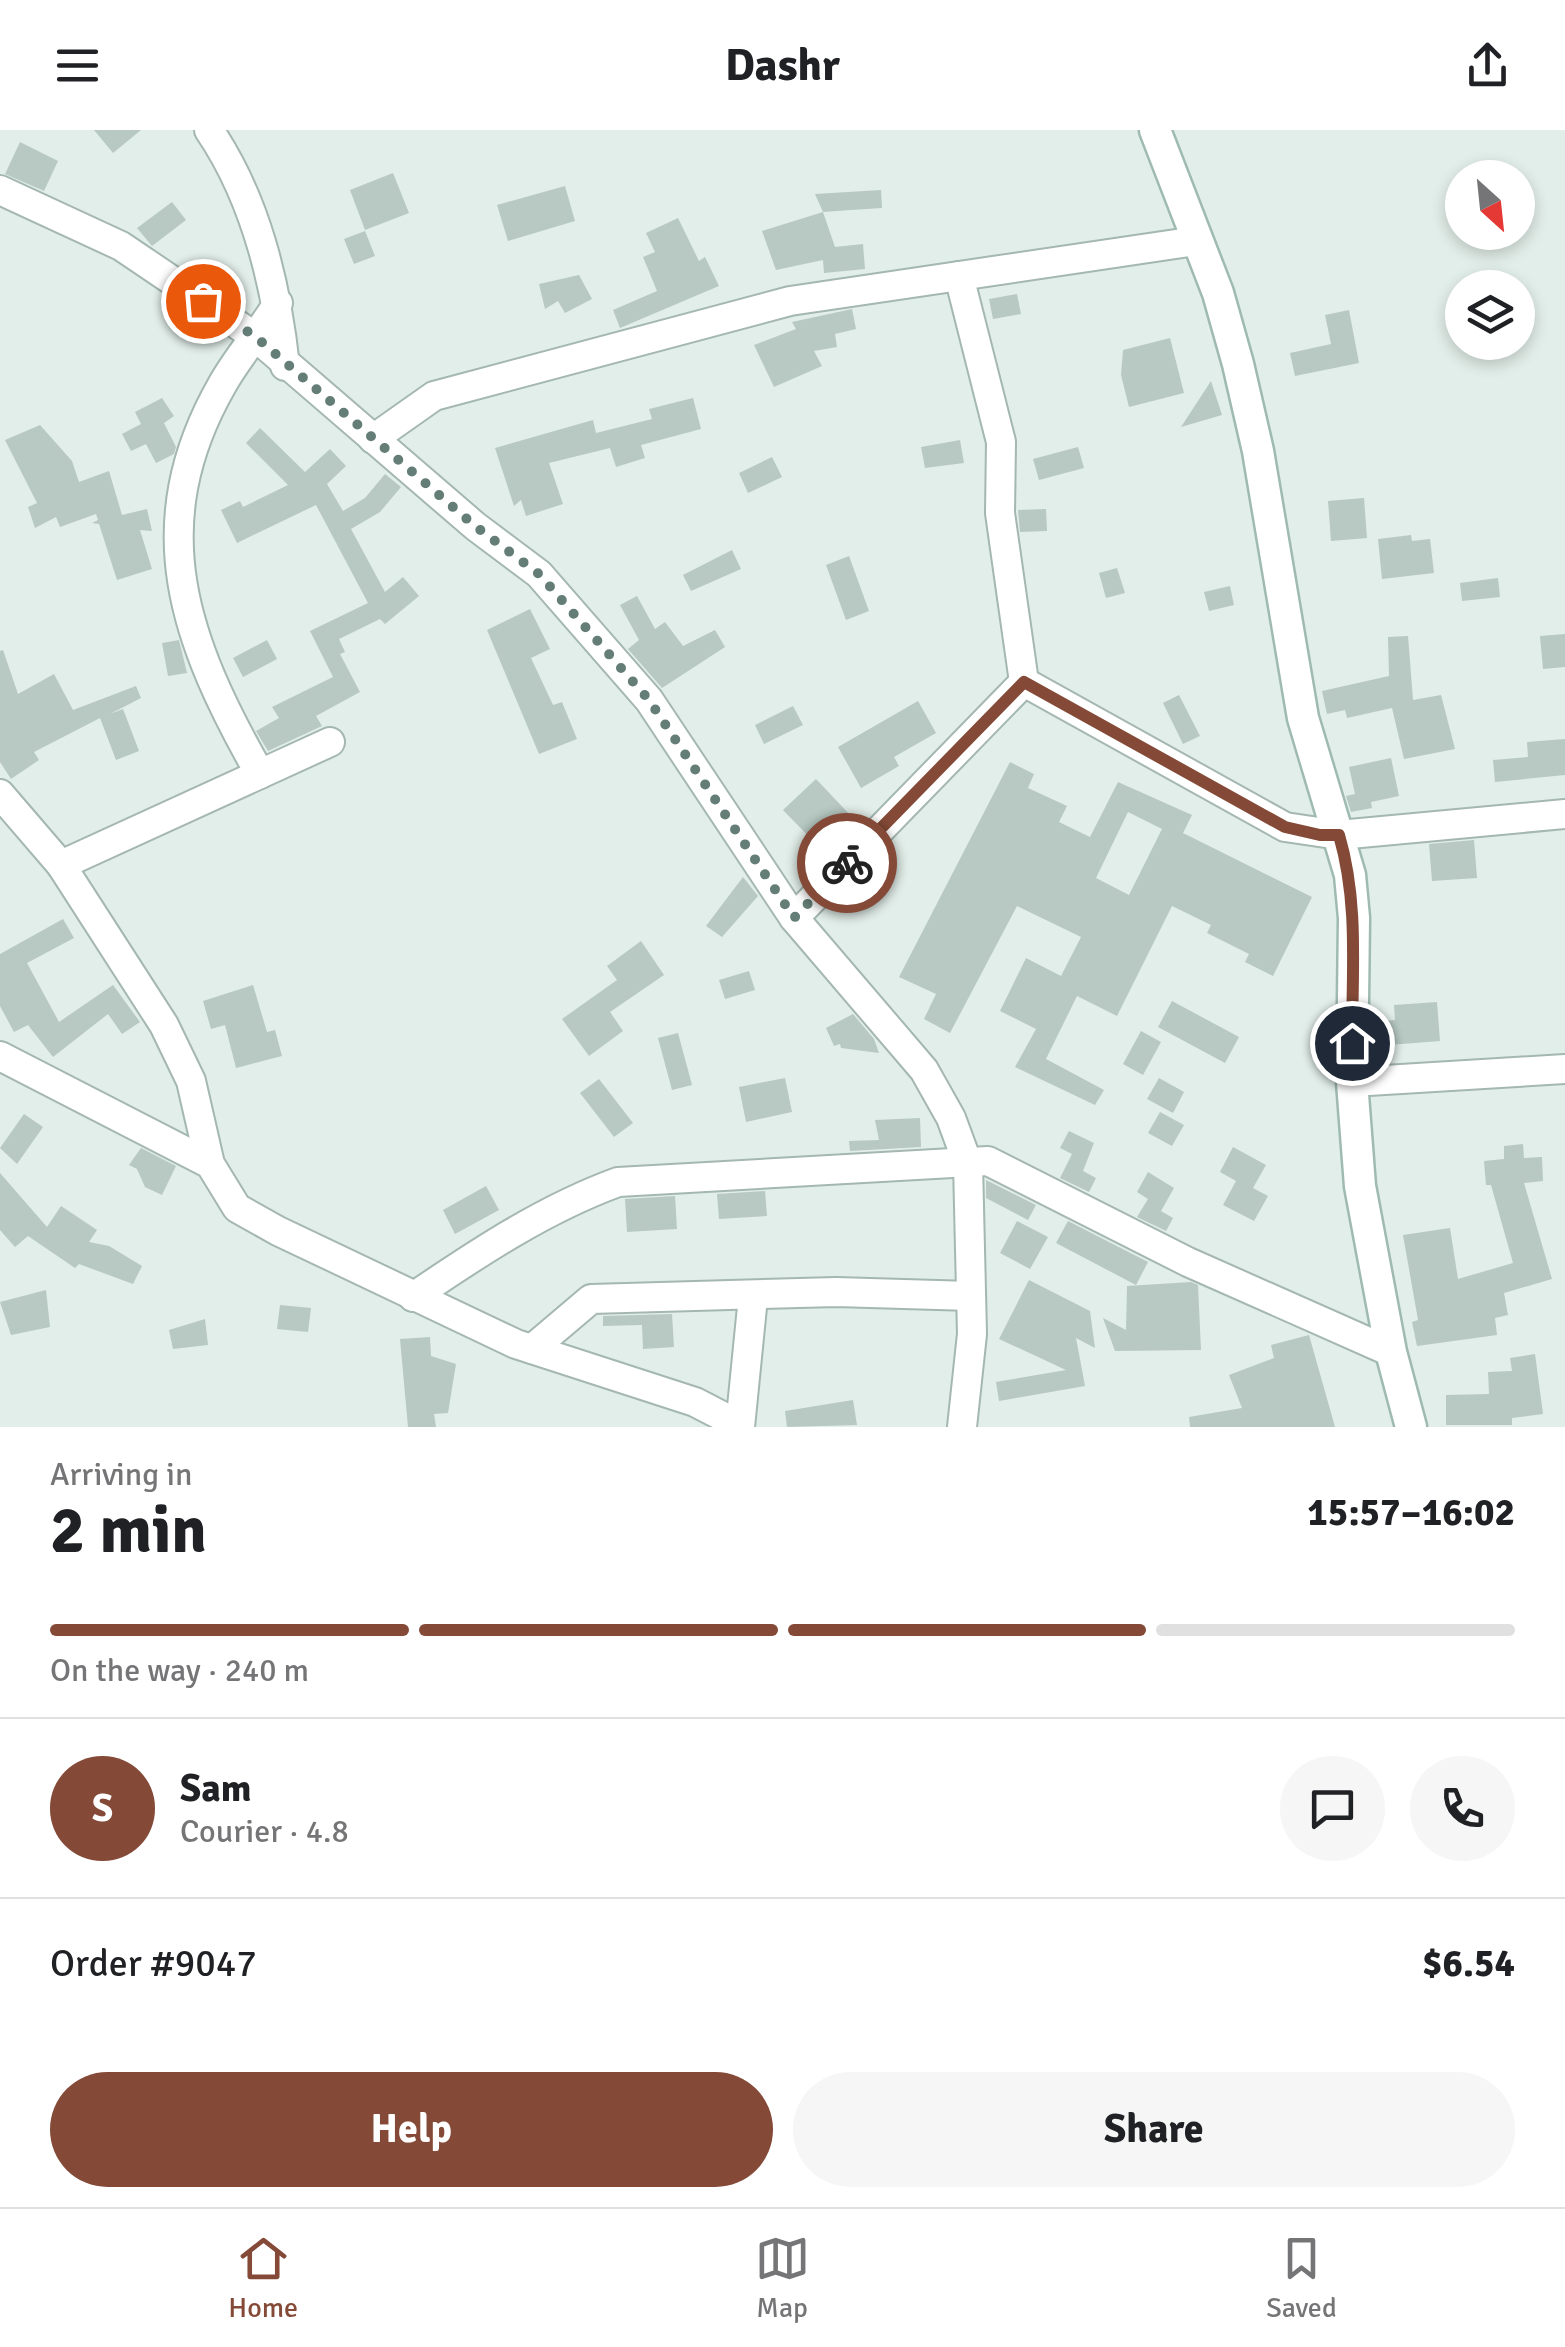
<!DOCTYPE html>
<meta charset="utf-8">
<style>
:root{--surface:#fff;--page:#f6f6f6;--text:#202124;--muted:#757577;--line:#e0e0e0;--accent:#844a37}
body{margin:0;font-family:Signika,sans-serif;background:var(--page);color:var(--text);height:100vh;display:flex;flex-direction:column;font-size:38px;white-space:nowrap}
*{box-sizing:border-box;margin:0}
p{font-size:32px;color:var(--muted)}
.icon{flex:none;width:55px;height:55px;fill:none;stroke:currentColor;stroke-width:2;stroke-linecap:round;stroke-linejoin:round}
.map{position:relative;height:1297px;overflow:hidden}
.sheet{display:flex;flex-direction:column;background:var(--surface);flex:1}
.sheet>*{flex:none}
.needle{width:65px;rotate:153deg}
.tools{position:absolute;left:1445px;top:30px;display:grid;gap:20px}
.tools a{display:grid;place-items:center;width:90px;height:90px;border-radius:50%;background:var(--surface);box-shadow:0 5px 15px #0003;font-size:50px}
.pin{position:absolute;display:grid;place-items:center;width:85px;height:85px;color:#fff;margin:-42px;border:5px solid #fff;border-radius:50%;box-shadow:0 2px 10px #0007}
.courier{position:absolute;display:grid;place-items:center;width:100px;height:100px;margin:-50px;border:8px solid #844a37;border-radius:50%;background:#fff;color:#222;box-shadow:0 2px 12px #0007}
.head em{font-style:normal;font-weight:800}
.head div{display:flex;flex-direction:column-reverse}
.head{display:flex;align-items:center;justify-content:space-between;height:170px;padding:0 50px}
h1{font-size:65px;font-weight:800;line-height:75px}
.bar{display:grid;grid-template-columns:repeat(4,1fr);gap:15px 10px;align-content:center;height:120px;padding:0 50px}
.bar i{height:12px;border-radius:8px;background:var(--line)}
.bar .current{background:var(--accent)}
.bar p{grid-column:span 4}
.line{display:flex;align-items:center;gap:25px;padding:0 50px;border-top:2px solid var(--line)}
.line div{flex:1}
.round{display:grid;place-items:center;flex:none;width:105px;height:105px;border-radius:52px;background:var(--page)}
.cta{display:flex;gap:20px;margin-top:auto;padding:20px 50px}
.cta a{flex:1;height:115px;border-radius:60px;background:var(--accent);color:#fff;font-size:40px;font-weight:800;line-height:115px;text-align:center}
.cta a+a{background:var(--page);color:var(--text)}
header{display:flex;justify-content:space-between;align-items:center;height:130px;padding:0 50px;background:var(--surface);font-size:45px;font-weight:800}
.menu{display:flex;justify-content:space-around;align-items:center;height:140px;border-top:2px solid var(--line);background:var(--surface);font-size:28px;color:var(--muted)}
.menu a{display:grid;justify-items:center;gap:5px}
.menu .current{color:var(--accent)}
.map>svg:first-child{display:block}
</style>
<header><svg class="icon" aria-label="menu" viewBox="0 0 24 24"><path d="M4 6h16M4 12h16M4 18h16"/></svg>Dashr<svg class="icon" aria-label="share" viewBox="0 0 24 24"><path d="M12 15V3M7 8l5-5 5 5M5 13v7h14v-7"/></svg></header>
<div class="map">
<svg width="1565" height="1297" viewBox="0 0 1565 1297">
<rect width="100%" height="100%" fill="#e2eee9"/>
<g fill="#b7c9c2" fill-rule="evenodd">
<path d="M 94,0 L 141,0 L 113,23 Z"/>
<path d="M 20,12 L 58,31 L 44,61 L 5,44 Z"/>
<path d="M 393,43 L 409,83 L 365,100 L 350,60 Z"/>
<path d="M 565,56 L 575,91 L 508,111 L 497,75 Z"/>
<path d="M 881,60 L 882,78 L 851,80 L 823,82 L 815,64 Z"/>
<path d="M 172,72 L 186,90 L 152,116 L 137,98 Z"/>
<path d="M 823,82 L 835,117 L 863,114 L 865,139 L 824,143 L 823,130 L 776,140 L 762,101 Z"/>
<path d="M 678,88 L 699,131 L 705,127 L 719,156 L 620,198 L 613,180 L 657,161 L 643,127 L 655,122 L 646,103 Z"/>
<path d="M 365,101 L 375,126 L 354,134 L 344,109 Z"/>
<path d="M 579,145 L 592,169 L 565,183 L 558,171 L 545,179 L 539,154 Z"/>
<path d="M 1017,164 L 1021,184 L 993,189 L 989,169 Z"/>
<path d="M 852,179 L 856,199 L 835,204 L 837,217 L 814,221 L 822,236 L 774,257 L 754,215 L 796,199 L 792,192 Z"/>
<path d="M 1349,180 L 1359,233 L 1295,246 L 1290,223 L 1331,214 L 1325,185 Z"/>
<path d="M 1170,208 L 1184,263 L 1129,277 L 1121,245 L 1123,220 Z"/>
<path d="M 1211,251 L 1222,285 L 1181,297 Z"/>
<path d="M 162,268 L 174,286 L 164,293 L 176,317 L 174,324 L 156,333 L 146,314 L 131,321 L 122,304 L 141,294 L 135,282 Z"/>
<path d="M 693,268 L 701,299 L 641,315 L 645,328 L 616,337 L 610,318 L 549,333 L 563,374 L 526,386 L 521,370 L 514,376 L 495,318 L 593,290 L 596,303 L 652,289 L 649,279 Z"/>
<path d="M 40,295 L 72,331 L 79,352 L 109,341 L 122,385 L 147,379 L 152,401 L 140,400 L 152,439 L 117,450 L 99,394 L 92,393 L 98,390 L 96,384 L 60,397 L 56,387 L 35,398 L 28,377 L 37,373 L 5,310 Z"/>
<path d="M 260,298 L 305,342 L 330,319 L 346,336 L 327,354 L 343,381 L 365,368 L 385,344 L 401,357 L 380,382 L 351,399 L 385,462 L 403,447 L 419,466 L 385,494 L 380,489 L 339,509 L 345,522 L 340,524 L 360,562 L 316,586 L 322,596 L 268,621 L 256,601 L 279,588 L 272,577 L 333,547 L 310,501 L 368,473 L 316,375 L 237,413 L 221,380 L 240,371 L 243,377 L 288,355 L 246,313 Z"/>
<path d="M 960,310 L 964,333 L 925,338 L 921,317 Z"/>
<path d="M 1078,317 L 1084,338 L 1039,350 L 1033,329 Z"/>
<path d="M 772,327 L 782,347 L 748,363 L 739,343 Z"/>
<path d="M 1364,368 L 1367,408 L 1331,411 L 1328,371 Z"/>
<path d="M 1046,379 L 1047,401 L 1020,402 L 1018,380 Z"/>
<path d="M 1411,405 L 1412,411 L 1430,409 L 1434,443 L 1382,449 L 1378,409 Z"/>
<path d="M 732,420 L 741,439 L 691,461 L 683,445 Z"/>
<path d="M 849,426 L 869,481 L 846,490 L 826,435 Z"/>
<path d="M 1117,438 L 1125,463 L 1106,468 L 1099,443 Z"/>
<path d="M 1498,448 L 1500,467 L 1462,471 L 1460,453 Z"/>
<path d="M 1230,456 L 1234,475 L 1209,481 L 1204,462 Z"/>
<path d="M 637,466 L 655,499 L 665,492 L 683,516 L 715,500 L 725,517 L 662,558 L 628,519 L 639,510 L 620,475 Z"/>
<path d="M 530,479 L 550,519 L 531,528 L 553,575 L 562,572 L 577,609 L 539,624 L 487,500 Z"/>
<path d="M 1565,504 L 1565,537 L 1543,539 L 1540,506 Z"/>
<path d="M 1408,506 L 1413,570 L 1441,565 L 1455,619 L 1404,629 L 1392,578 L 1347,588 L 1345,580 L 1327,584 L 1322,561 L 1389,546 L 1388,507 Z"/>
<path d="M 179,510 L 187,543 L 168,546 L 162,513 Z"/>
<path d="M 267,510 L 277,529 L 243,547 L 233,528 Z"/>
<path d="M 3,520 L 18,564 L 54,544 L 73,580 L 136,556 L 141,568 L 110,584 L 123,579 L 139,621 L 116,630 L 100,588 L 34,622 L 39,630 L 11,649 L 0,632 L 0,521 Z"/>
<path d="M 1179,565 L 1200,606 L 1183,614 L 1163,573 Z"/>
<path d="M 918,571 L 936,603 L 894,627 L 899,636 L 861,658 L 838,617 Z"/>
<path d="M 793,576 L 803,595 L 764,614 L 755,595 Z"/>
<path d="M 1565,609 L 1565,645 L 1495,652 L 1493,630 L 1528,627 L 1527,612 Z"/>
<path d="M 1391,628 L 1399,666 L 1371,672 L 1372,678 L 1351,682 L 1346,666 L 1355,664 L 1349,637 Z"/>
<path d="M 1010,632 L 1034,644 L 1028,658 L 1067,676 L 1059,692 L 1090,707 L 1118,652 L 1192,685 L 1183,703 L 1312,767 L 1273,846 L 1245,832 L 1249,824 L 1207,803 L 1211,795 L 1172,776 L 1117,886 L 1077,866 L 1046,929 L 1104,960 L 1095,975 L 1015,937 L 1036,899 L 1000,881 L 1026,828 L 1061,846 L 1081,807 L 1017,776 L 950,903 L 924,889 L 936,864 L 899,847 ZM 1128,682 L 1162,699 L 1129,765 L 1096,748 Z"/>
<path d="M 816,649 L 852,687 L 820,718 L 783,680 Z"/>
<path d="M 1474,710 L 1477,748 L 1432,751 L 1429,714 Z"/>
<path d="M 743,747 L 758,766 L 722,807 L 706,796 Z"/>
<path d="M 63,789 L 74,808 L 27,833 L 59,892 L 113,855 L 140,892 L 122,904 L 108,884 L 53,927 L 28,895 L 14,902 L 0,876 L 0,824 Z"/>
<path d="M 641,811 L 664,845 L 610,882 L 623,901 L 589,926 L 562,889 L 617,850 L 607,836 Z"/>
<path d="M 749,841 L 755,860 L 725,869 L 719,850 Z"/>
<path d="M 253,855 L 267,902 L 275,900 L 282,926 L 236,938 L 225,895 L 211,899 L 203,871 Z"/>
<path d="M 1172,871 L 1239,907 L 1225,933 L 1158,897 Z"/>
<path d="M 1437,872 L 1440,911 L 1376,916 L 1374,892 L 1395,890 L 1394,875 Z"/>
<path d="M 853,884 L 874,909 L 879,923 L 841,918 L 840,914 L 834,916 L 826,898 Z"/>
<path d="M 1141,901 L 1161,912 L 1143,945 L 1123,934 Z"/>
<path d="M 678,903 L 692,955 L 672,960 L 658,908 Z"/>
<path d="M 785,948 L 792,982 L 746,992 L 739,957 Z"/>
<path d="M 1159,948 L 1184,962 L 1173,983 L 1147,969 Z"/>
<path d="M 599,949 L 633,993 L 614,1007 L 580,963 Z"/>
<path d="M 1160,982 L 1184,995 L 1172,1016 L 1148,1003 Z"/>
<path d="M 24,984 L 43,997 L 17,1034 L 0,1018 Z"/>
<path d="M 920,988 L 921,1017 L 850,1021 L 849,1011 L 879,1010 L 875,990 Z"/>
<path d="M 1069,1001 L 1094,1013 L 1083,1041 L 1096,1048 L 1089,1062 L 1060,1048 L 1072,1024 L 1060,1018 Z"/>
<path d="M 1523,1014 L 1524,1028 L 1542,1027 L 1543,1051 L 1524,1053 L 1552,1149 L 1504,1163 L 1508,1185 L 1495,1188 L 1497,1205 L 1417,1216 L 1412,1192 L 1418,1190 L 1403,1105 L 1450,1098 L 1458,1149 L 1513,1133 L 1491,1055 L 1486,1055 L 1484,1031 L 1504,1029 L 1504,1016 Z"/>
<path d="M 1233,1017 L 1266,1035 L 1253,1058 L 1268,1066 L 1254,1091 L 1223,1075 L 1236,1051 L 1220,1042 Z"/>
<path d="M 141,1018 L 176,1036 L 162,1065 L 145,1057 L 137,1039 L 129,1035 Z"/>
<path d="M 1148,1042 L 1174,1058 L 1161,1081 L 1173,1088 L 1166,1101 L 1137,1087 L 1148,1069 L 1137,1062 Z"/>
<path d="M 0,1043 L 47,1097 L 61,1076 L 97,1100 L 89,1112 L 109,1116 L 142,1136 L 133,1154 L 79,1134 L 75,1138 L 28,1106 L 15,1117 L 0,1100 Z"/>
<path d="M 986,1050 L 1036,1075 L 1028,1090 L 986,1068 Z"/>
<path d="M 486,1056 L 499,1080 L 455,1104 L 443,1080 Z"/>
<path d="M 765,1061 L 767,1086 L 719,1089 L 717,1064 Z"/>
<path d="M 675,1066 L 677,1099 L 627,1102 L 625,1069 Z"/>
<path d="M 1017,1091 L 1048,1107 L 1030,1139 L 1000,1123 Z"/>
<path d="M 1068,1091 L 1148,1132 L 1136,1155 L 1056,1113 Z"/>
<path d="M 1029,1150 L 1090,1181 L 1095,1218 L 1076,1208 L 1085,1256 L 999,1271 L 996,1252 L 1066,1240 L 999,1209 Z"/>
<path d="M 1191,1152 L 1198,1155 L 1201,1220 L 1115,1221 L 1103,1188 L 1126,1200 L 1127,1156 Z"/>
<path d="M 46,1160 L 50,1197 L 11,1205 L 0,1172 Z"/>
<path d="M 280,1175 L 311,1178 L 308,1202 L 277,1199 Z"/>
<path d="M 672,1184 L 674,1217 L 643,1219 L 642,1195 L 603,1196 L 603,1186 Z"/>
<path d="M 205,1189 L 208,1215 L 173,1219 L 169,1200 Z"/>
<path d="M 1309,1205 L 1335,1297 L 1190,1297 L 1189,1287 L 1242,1278 L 1229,1245 L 1274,1228 L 1271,1215 Z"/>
<path d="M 430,1207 L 431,1226 L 456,1234 L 448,1283 L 434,1284 L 436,1297 L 408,1297 L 400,1209 Z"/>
<path d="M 1535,1224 L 1543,1284 L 1512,1288 L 1512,1295 L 1446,1295 L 1446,1265 L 1489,1264 L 1488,1242 L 1512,1241 L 1510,1228 Z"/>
<path d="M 853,1270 L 857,1295 L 787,1297 L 785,1281 Z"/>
</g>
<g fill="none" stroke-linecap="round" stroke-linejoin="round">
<g stroke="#a4b7b1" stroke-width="32">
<g id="street">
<path d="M 209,0 C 256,69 276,153 285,236"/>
<path d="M 0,60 L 121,116 L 257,208 L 475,396 L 539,444 L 649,570 L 794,788 L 924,940 L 951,988 L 968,1034 L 972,1204 L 962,1297"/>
<path d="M 959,146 L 1001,312 L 1000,383 L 1024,552"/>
<path d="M 373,309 L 434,266 L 790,171 L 1196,111"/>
<path d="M 1024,552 L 1285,697 L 1339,705 L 1565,684"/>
<path d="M 260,644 C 185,512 141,397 222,255 C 238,226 261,201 278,173"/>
<path d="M 0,664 L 61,735 L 164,895 L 191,951 L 210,1034"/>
<path d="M 61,735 L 330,612"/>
<path d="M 794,788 L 1024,552"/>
<path d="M 0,926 L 210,1034 L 237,1078 L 278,1101 L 516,1214 L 695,1272 L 722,1286 L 733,1297"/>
<path d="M 1352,952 L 1565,939"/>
<path d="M 413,1167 C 478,1123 544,1079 618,1052 L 988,1031 L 1188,1132 L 1391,1222"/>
<path d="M 532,1219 L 591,1169 L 836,1162 L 971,1166"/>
<path d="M 740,1297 L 753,1167"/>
</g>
</g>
<g stroke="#9fbbb1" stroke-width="35">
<path id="secondary" d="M 1155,0 L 1218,163 L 1238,234 L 1258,321 L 1303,588 L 1350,745 L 1354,788 L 1352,952 L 1360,1056 L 1391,1222 L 1411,1297"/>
</g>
<use href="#street" stroke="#fff" stroke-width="28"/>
<use href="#secondary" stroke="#fff" stroke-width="30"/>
</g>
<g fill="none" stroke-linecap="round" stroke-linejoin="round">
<path stroke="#647e77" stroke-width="10" stroke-dasharray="0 18" d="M 203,171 L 257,208 L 475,396 L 539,444 L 649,570 L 794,788 L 847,733"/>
<path stroke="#844a37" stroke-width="12" d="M 847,733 L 1024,552 L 1285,697 L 1320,705 L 1339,705 C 1359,773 1352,842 1352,913"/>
</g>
</svg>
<div class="tools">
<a><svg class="needle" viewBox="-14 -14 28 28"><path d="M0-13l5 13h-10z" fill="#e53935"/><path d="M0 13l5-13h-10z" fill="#757577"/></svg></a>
<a><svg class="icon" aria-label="layers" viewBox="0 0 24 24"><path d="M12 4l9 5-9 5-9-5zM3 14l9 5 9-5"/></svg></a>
</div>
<div class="pin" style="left:203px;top:171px;background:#ea580c"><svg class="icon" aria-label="bag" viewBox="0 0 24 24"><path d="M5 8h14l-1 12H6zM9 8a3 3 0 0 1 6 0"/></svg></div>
<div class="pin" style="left:1352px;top:913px;background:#1f2937"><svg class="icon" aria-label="home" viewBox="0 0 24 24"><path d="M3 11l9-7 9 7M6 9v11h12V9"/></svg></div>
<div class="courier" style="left:847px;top:733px"><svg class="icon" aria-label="bike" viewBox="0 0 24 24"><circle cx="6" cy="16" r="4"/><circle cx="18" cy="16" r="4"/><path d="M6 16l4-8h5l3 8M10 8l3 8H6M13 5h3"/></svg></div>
</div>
<section class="sheet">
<div class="head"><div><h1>2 min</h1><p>Arriving in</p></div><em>15:57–16:02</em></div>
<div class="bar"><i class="current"></i><i class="current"></i><i class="current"></i><i></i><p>On the way · 240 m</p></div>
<div class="line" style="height:180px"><b class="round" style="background:var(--accent);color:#fff">S</b><div><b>Sam</b><p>Courier · 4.8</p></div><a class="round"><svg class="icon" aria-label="chat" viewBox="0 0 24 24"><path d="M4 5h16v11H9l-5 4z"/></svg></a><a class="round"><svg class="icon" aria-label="phone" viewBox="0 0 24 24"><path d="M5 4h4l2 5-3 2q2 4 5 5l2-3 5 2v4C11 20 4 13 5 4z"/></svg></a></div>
<div class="line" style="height:130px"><div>Order #9047</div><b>$6.54</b></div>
<div class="cta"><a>Help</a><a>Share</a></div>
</section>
<nav class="menu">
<a class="current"><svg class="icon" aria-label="home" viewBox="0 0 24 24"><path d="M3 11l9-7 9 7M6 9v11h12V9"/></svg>Home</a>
<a><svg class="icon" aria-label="map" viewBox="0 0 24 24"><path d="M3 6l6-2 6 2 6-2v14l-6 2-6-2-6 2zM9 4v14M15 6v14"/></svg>Map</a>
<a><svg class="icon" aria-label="saved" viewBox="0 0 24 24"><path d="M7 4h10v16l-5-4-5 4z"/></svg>Saved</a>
</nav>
